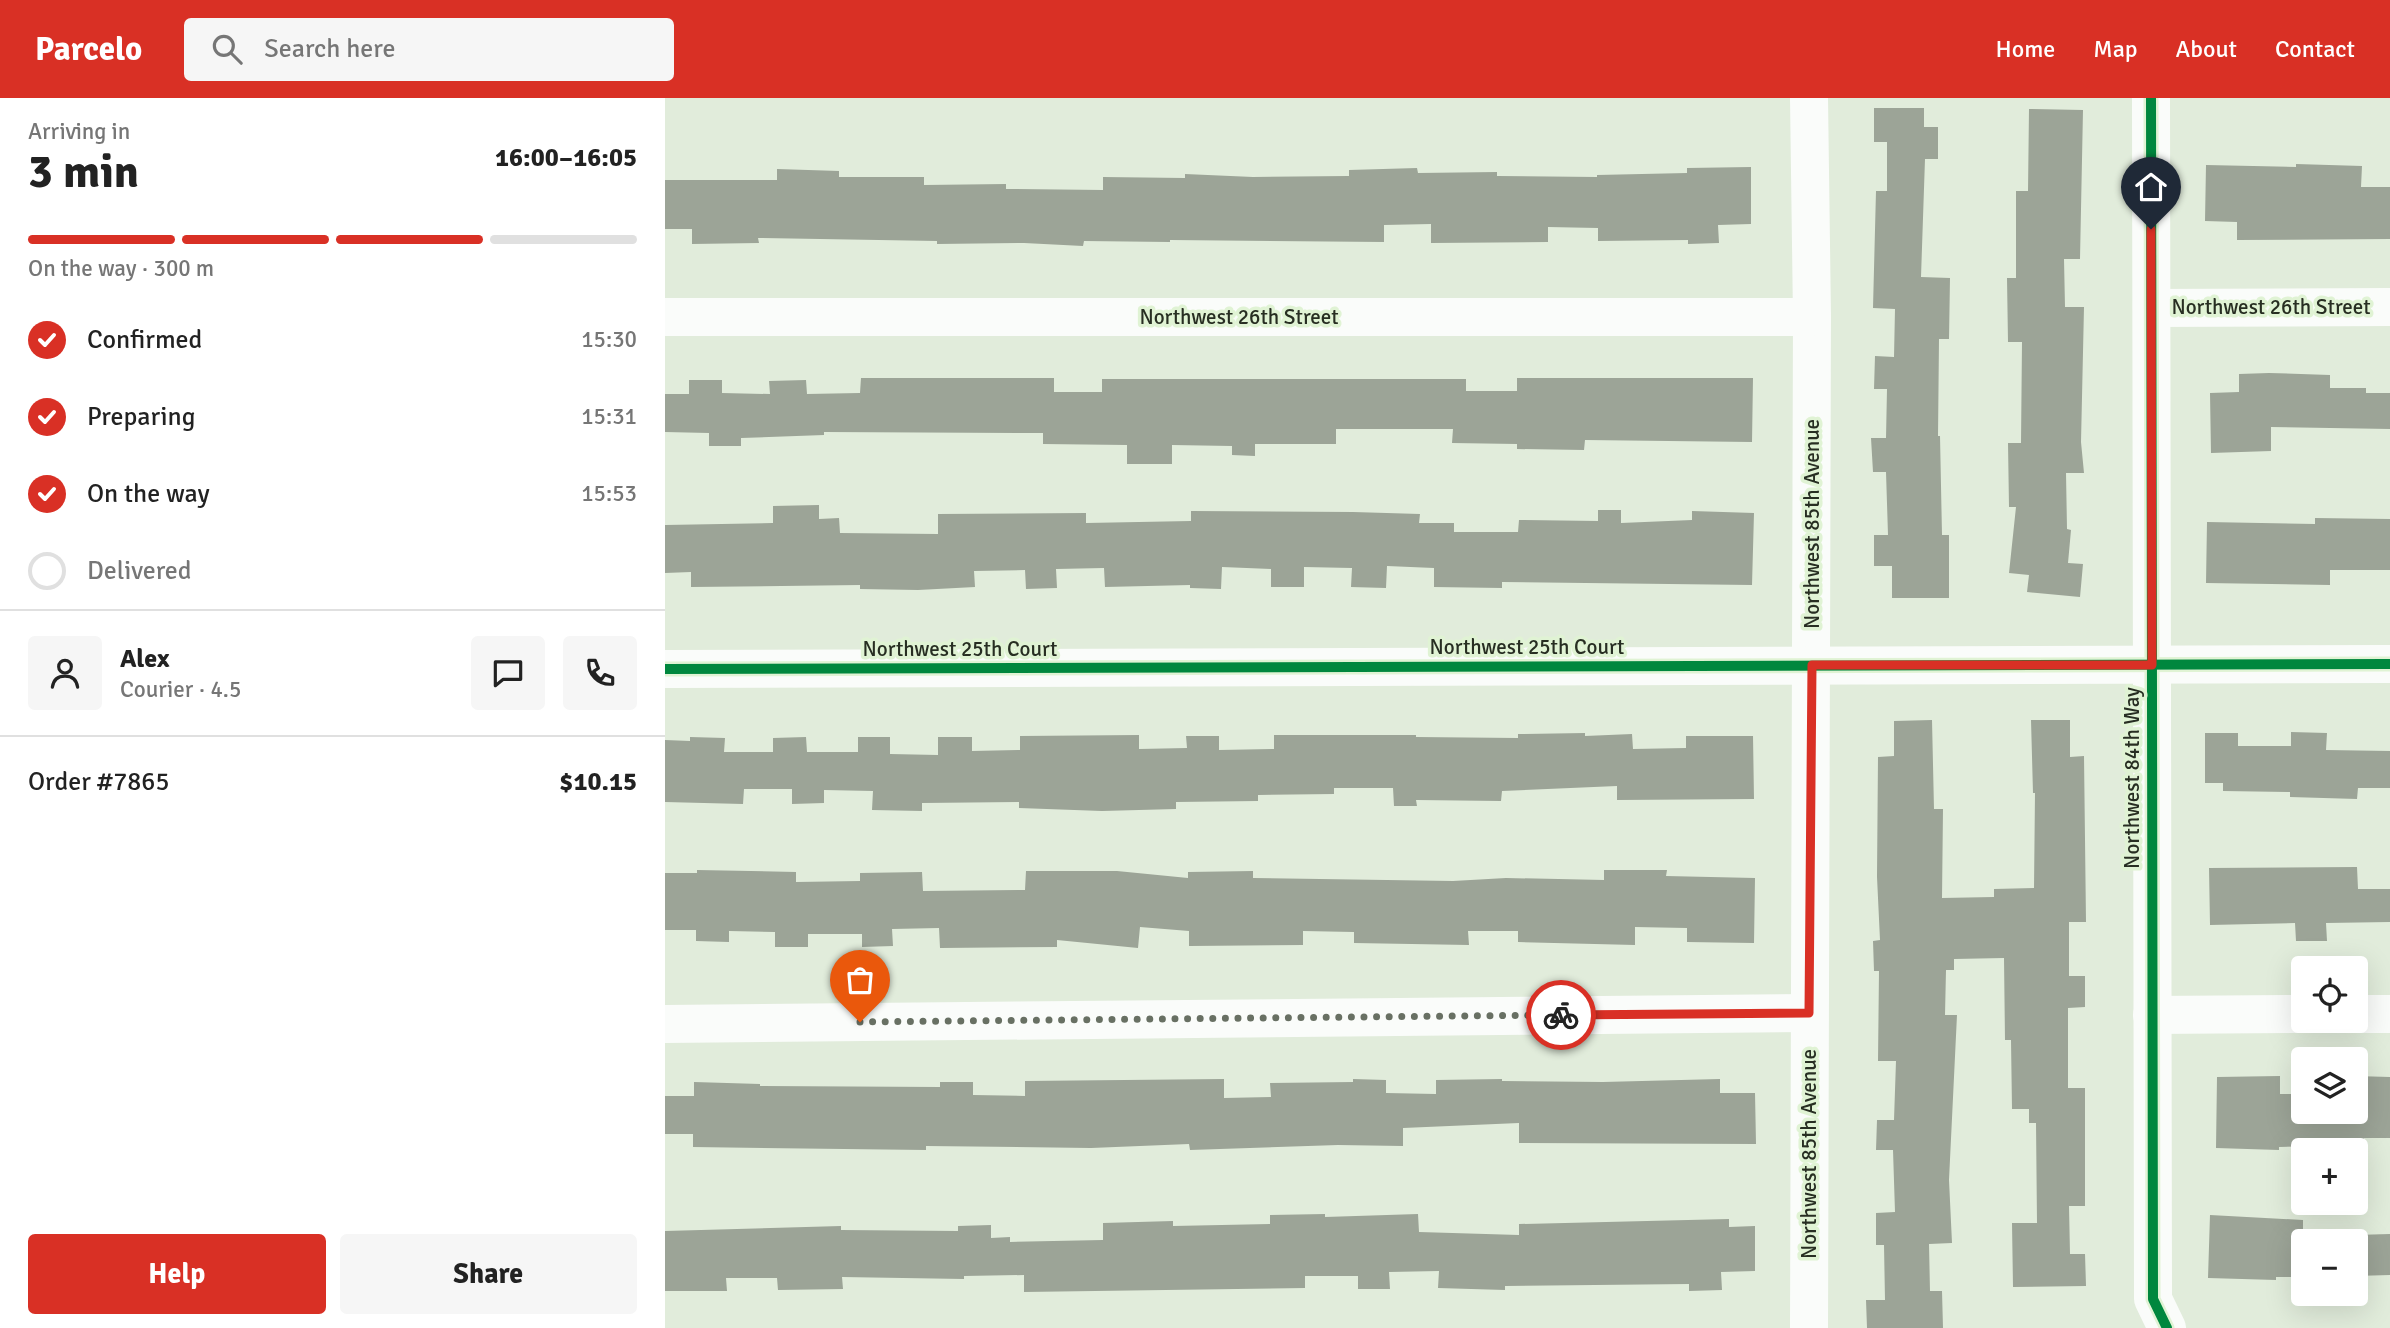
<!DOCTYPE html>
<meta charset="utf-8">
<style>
:root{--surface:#fff;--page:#f6f6f6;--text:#222;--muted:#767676;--line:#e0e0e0;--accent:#d93025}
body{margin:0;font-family:Signika,sans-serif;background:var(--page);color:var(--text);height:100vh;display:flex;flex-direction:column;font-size:26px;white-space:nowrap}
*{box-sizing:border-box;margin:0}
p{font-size:23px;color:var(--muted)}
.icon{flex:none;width:38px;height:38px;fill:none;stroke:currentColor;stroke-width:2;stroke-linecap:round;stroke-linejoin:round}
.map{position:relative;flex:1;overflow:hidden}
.details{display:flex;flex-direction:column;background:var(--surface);width:665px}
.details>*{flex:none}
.fabs{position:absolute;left:1626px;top:858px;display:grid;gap:14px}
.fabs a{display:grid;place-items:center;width:77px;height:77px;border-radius:7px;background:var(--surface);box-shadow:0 7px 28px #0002;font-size:35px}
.pin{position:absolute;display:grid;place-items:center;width:60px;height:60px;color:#fff;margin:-72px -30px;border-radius:50% 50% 50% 0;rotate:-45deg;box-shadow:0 0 7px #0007}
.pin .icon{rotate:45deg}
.courier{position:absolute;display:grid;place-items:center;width:70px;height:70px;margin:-35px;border:5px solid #d93025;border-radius:50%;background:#fff;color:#222;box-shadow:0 2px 9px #0007}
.overview em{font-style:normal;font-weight:700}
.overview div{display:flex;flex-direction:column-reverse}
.overview{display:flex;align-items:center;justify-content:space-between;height:119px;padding:0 28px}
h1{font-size:46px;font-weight:700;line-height:52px}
.bar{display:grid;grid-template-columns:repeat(4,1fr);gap:10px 7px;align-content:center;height:84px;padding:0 28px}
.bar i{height:9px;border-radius:5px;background:var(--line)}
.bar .active{background:var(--accent)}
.bar p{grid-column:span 4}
.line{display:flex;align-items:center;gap:18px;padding:0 28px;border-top:2px solid var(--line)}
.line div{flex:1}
.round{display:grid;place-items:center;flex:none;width:74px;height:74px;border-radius:7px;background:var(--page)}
ol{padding:0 28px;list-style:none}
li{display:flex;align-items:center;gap:21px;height:77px}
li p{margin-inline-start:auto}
li .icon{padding:7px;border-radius:50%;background:var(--accent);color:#fff;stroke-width:4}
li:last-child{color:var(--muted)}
li i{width:38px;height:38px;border:4px solid var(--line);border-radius:50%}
.primary-button{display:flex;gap:14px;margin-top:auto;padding:14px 28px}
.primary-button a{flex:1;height:80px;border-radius:7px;background:var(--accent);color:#fff;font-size:28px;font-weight:700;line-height:80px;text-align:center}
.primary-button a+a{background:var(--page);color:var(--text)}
header{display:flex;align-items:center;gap:42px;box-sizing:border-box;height:98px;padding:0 35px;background:var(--accent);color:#fff}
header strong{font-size:33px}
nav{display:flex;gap:38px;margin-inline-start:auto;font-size:24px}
.search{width:490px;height:63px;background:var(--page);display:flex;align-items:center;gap:18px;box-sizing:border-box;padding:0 24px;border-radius:7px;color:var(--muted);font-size:26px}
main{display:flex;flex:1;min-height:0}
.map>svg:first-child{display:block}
</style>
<header>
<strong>Parcelo</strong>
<div class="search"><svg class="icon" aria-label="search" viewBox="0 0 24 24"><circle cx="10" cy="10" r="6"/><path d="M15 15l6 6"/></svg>Search here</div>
<nav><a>Home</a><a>Map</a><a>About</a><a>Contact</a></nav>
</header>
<main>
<section class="details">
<div class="overview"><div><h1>3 min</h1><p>Arriving in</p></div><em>16:00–16:05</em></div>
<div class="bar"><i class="active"></i><i class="active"></i><i class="active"></i><i></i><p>On the way · 300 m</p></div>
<ol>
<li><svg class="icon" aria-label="check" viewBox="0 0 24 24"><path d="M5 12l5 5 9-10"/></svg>Confirmed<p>15:30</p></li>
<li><svg class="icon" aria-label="check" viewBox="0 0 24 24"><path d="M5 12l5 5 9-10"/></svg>Preparing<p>15:31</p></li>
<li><svg class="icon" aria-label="check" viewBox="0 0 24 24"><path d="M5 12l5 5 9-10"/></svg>On the way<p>15:53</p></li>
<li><i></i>Delivered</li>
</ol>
<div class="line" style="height:126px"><a class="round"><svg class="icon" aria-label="person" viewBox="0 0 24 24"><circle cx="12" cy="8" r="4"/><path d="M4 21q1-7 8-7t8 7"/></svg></a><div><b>Alex</b><p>Courier · 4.5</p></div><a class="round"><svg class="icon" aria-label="chat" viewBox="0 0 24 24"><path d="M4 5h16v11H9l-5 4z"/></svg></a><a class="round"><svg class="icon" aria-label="phone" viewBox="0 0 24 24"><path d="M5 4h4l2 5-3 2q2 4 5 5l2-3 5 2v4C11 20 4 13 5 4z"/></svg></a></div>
<div class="line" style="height:91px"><div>Order #7865</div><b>$10.15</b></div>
<div class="primary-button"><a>Help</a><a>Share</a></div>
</section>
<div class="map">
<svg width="1725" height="1230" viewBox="0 0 1725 1230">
<rect width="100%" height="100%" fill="#e1ecdb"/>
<g fill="#9ca497">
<path d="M 1209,10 L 1259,10 L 1259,29 L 1273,29 L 1273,61 L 1260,61 L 1256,179 L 1285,180 L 1284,241 L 1274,241 L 1273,338 L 1275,338 L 1277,437 L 1284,437 L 1284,500 L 1227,500 L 1227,468 L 1209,468 L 1209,437 L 1223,437 L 1221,374 L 1208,374 L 1206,340 L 1221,340 L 1222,291 L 1209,291 L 1210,258 L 1229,259 L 1230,211 L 1208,210 L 1211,93 L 1222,93 L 1222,44 L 1209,44 Z"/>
<path d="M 1364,11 L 1418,12 L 1415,161 L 1399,161 L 1400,209 L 1419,209 L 1416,344 L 1419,375 L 1401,375 L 1402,431 L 1406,432 L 1403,465 L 1418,466 L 1415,499 L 1362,494 L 1364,477 L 1344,475 L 1351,409 L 1344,409 L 1343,345 L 1356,345 L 1357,244 L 1343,244 L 1342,180 L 1351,180 L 1351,93 L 1363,93 Z"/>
<path d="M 1631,66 L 1697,68 L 1696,89 L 1725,89 L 1725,141 L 1572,142 L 1572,124 L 1540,123 L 1541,67 L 1631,69 Z"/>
<path d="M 1086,69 L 1086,126 L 1053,127 L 1054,145 L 1023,146 L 1023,142 L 933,143 L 933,130 L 883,129 L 883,144 L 766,145 L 766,126 L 719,127 L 719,144 L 505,142 L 505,144 L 419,143 L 418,148 L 359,145 L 272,146 L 272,143 L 93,140 L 94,145 L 27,146 L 27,131 L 0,131 L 0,82 L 112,82 L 112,71 L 174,73 L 174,79 L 259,79 L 259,87 L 341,86 L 341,91 L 438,92 L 438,79 L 520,80 L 520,76 L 588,79 L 684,78 L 684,72 L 752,70 L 753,75 L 832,74 L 832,78 L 932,79 L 932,77 L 1022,75 L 1022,70 Z"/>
<path d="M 1604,275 L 1665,277 L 1665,290 L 1701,290 L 1701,295 L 1725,295 L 1725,331 L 1606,329 L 1606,353 L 1546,355 L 1545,295 L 1574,294 L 1574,276 Z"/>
<path d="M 196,280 L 389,280 L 389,294 L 437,294 L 437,281 L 801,281 L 801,293 L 852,293 L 852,280 L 1088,280 L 1087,344 L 920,342 L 919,352 L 852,351 L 852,346 L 787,345 L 788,331 L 671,331 L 671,346 L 590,346 L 590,358 L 567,357 L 567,348 L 507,347 L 507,366 L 462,366 L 462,347 L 378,346 L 378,335 L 159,334 L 159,337 L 76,340 L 76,348 L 44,348 L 44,335 L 0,334 L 0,296 L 24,296 L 24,282 L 57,282 L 57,295 L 105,296 L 104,283 L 141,282 L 142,296 L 195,295 Z"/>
<path d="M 154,407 L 154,421 L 174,420 L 175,435 L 273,436 L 273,416 L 421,415 L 421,425 L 526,423 L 526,413 L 688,414 L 755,416 L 754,425 L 789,425 L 789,434 L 853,434 L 854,422 L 933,423 L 933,412 L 956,412 L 956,425 L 1027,422 L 1027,413 L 1089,415 L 1087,487 L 837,484 L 837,490 L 769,489 L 769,470 L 722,468 L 721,490 L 686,489 L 687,470 L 639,469 L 639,489 L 606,489 L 606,471 L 557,469 L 556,491 L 525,490 L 525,487 L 440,489 L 439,470 L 391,471 L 392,490 L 361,491 L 360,472 L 309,473 L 310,489 L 253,492 L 195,491 L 195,487 L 26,489 L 26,474 L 0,475 L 0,427 L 108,425 L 108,408 Z"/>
<path d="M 1650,420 L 1725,421 L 1725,472 L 1665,472 L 1665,487 L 1541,485 L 1542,424 L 1650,426 Z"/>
<path d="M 1267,622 L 1269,711 L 1278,711 L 1277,800 L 1329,799 L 1329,791 L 1369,790 L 1370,695 L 1368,695 L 1366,622 L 1405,622 L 1405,659 L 1419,658 L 1421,824 L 1404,824 L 1404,878 L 1420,878 L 1420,909 L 1403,910 L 1403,990 L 1420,990 L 1420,1108 L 1404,1108 L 1405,1156 L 1420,1156 L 1421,1188 L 1348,1189 L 1347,1125 L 1372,1125 L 1371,1025 L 1364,1025 L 1364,1011 L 1347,1011 L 1346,942 L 1340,942 L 1339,860 L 1289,861 L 1289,872 L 1281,872 L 1280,917 L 1292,917 L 1284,1082 L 1287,1145 L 1264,1146 L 1265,1193 L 1277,1193 L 1278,1230 L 1202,1230 L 1201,1202 L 1220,1202 L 1219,1147 L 1211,1147 L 1211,1115 L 1230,1114 L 1228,1052 L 1211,1052 L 1212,1022 L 1229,1022 L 1231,963 L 1213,963 L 1214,873 L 1209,873 L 1208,843 L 1215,842 L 1212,779 L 1213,659 L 1229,658 L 1229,623 Z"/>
<path d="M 1626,634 L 1662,635 L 1661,652 L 1725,653 L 1725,690 L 1693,690 L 1692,701 L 1625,699 L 1625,694 L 1558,693 L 1558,685 L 1540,685 L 1540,635 L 1573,635 L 1573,648 L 1626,648 Z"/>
<path d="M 920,635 L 920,638 L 967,636 L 968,651 L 1021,650 L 1021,638 L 1088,638 L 1089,701 L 952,702 L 952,688 L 837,693 L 836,703 L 751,702 L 752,708 L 729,708 L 728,690 L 669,690 L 669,696 L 593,697 L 593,703 L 511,704 L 511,711 L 437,713 L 354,710 L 354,704 L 257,705 L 257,713 L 207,712 L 208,693 L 159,692 L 159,705 L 127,706 L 127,691 L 79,691 L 78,706 L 0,704 L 0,642 L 25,643 L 25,639 L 60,640 L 59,654 L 108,654 L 108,640 L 141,639 L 142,654 L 193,654 L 193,639 L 225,639 L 225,656 L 273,657 L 273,639 L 307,639 L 307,653 L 355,652 L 355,638 L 474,637 L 474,651 L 522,650 L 521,638 L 554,638 L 554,652 L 609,651 L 609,637 L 751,637 L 751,639 L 853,640 L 853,636 Z"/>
<path d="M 1692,769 L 1693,791 L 1725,791 L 1725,824 L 1661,825 L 1662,843 L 1631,843 L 1630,825 L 1545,827 L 1544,770 Z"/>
<path d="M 32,772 L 131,774 L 131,784 L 195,783 L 195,775 L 257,774 L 258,793 L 360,792 L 361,773 L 452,773 L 523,780 L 523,774 L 588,773 L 588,780 L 788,783 L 841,780 L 939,782 L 939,772 L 1002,772 L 1001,778 L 1090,780 L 1089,845 L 1022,844 L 1022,830 L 970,829 L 970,847 L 853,844 L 853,833 L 803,833 L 804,847 L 689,845 L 689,834 L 638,833 L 638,847 L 524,848 L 524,833 L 475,829 L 473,850 L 392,842 L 392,849 L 275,850 L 274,830 L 227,831 L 228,848 L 197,849 L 197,836 L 143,836 L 143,849 L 110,849 L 110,834 L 64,833 L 64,844 L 31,843 L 31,832 L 0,832 L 0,775 L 32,775 Z"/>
<path d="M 1615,978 L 1615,996 L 1638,996 L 1638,1013 L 1690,1013 L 1690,978 L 1725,979 L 1725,1040 L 1699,1040 L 1699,1047 L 1614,1049 L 1614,1052 L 1551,1050 L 1552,979 Z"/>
<path d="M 559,981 L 559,1000 L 606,999 L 605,985 L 688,984 L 688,981 L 721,982 L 721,995 L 771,996 L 771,982 L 837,981 L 837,983 L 938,984 L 1055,981 L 1055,995 L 1090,995 L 1091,1046 L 854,1045 L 854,1025 L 738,1030 L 738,1048 L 673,1047 L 525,1052 L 524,1046 L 426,1050 L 261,1048 L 261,1052 L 28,1049 L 28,1036 L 0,1036 L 0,998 L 29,998 L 29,984 L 95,986 L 95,988 L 275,989 L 275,984 L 308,984 L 308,997 L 360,998 L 360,983 Z"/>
<path d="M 660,1116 L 660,1119 L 753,1116 L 754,1134 L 854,1137 L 854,1126 L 1064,1121 L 1064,1129 L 1090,1128 L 1090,1173 L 1056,1174 L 1057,1192 L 1024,1193 L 1024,1186 L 840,1188 L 840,1192 L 773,1190 L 774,1173 L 724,1174 L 725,1191 L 693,1191 L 693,1178 L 640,1178 L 640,1190 L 359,1194 L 359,1177 L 299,1178 L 299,1181 L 177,1179 L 178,1191 L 113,1192 L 112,1180 L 61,1180 L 62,1193 L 0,1193 L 0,1133 L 176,1128 L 176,1132 L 293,1133 L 293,1128 L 326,1127 L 326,1140 L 345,1139 L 345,1144 L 438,1142 L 438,1125 L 508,1123 L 508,1128 L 605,1126 L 605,1117 Z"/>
<path d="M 1545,1117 L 1638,1122 L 1638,1179 L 1611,1179 L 1611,1182 L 1543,1180 Z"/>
<path d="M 1725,1136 L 1725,1177 L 1690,1178 L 1690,1137 Z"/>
</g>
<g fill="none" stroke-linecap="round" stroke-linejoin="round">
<g stroke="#fafcfa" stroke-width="38">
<path d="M 1144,0 L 1147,219 L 1144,1230"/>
<path d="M 1486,0 L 1488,1201 L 1502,1230"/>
<path d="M 1487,210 L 1725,209"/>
<path d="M 0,219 L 1147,219"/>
<path d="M 0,571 L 1725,566"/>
<path d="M 1690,916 L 1725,916"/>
<path d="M 1487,917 L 1638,916"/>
<path d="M 0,926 L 1144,915"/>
</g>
<g stroke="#e0f3d4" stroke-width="15">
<g id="cycleway">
<path d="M 1486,0 L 1488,1201 L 1502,1230"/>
<path d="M 0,571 L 1725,566"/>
</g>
</g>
<use href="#cycleway" stroke="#00873e" stroke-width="10"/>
</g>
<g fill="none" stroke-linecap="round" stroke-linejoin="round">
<path stroke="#687063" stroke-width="7" stroke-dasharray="0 12.6" d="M 195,924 L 896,917"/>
<path stroke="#d93025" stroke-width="9" d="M 896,917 L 1144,915 L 1147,567 L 1487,567 L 1486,131"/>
</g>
<g text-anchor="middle" stroke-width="7" stroke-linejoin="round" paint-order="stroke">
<g font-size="21" fill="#272e22" stroke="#e0f3d4">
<text x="1606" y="216">Northwest 26th Street</text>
<text x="574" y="226">Northwest 26th Street</text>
<text transform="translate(1147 426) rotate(-90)" y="7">Northwest 85th Avenue</text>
<text x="862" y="556">Northwest 25th Court</text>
<text x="295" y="558">Northwest 25th Court</text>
<text transform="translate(1467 680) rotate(-90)" y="7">Northwest 84th Way</text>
<text transform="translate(1144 1056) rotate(-90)" y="7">Northwest 85th Avenue</text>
</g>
</g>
</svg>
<div class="fabs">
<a><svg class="icon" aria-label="locate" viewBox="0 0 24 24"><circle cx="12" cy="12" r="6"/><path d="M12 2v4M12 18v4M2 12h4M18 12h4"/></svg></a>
<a><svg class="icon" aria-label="layers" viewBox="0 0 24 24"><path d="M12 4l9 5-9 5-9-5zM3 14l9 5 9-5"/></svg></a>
<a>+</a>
<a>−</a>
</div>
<div class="pin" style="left:195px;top:924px;background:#ea580c"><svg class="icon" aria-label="bag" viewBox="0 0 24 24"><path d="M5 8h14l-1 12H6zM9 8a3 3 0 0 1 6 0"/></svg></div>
<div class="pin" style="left:1486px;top:131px;background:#1f2937"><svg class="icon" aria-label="home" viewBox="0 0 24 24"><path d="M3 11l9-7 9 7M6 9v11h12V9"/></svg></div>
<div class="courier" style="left:896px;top:917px"><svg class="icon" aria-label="bike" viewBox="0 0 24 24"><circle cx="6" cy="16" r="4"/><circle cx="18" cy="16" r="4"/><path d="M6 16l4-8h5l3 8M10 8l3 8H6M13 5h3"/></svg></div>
</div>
</main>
